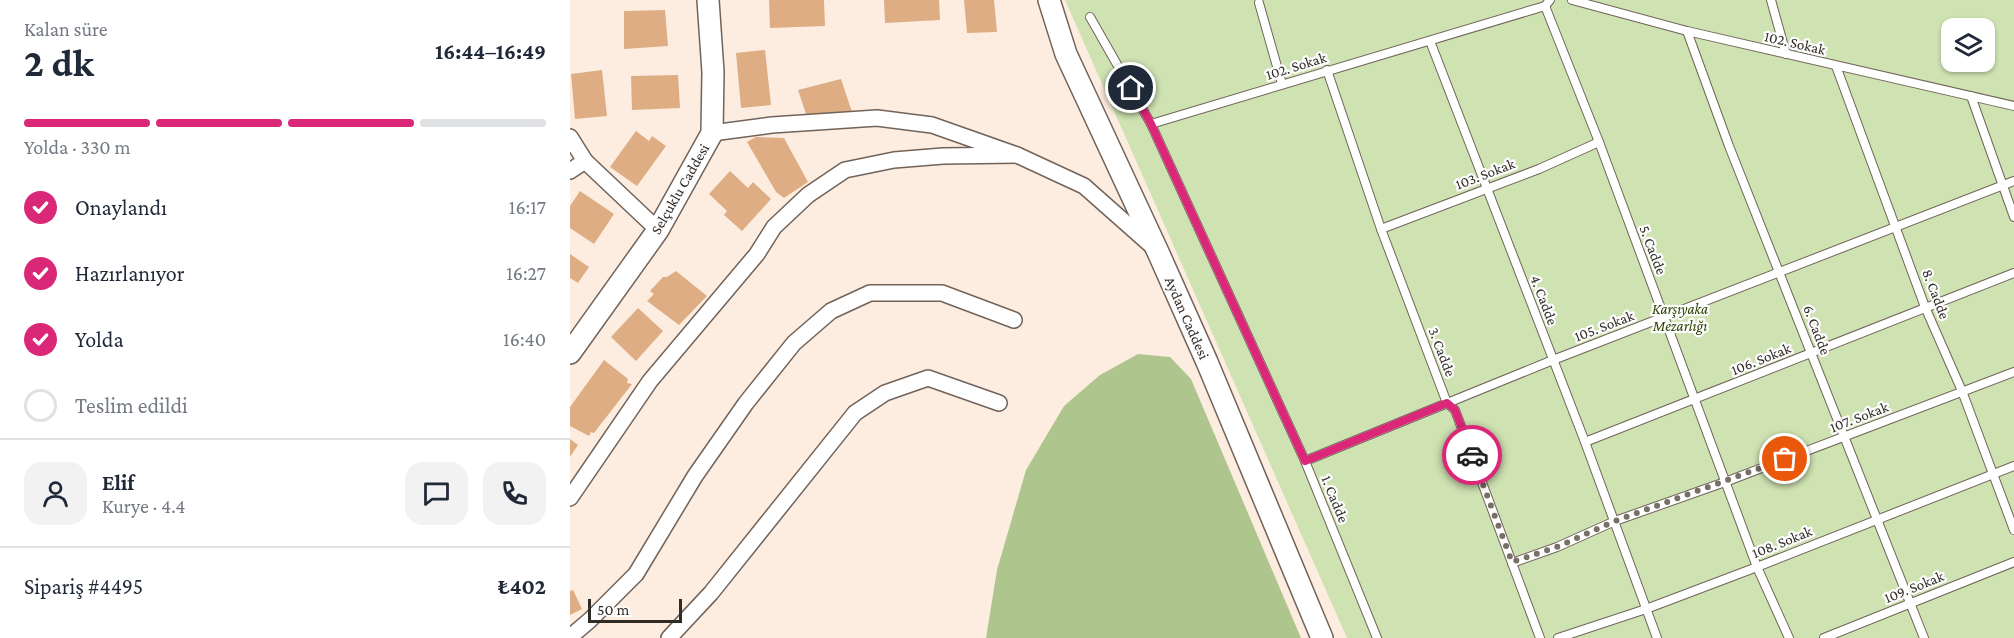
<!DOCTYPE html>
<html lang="tr">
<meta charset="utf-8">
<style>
:root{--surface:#fff;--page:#f2f2f3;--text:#1f2937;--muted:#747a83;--line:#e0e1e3;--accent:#db2777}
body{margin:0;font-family:"Crimson Pro",serif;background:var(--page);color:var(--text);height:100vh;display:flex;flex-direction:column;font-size:22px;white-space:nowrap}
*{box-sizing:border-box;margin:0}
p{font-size:20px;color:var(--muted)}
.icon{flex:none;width:33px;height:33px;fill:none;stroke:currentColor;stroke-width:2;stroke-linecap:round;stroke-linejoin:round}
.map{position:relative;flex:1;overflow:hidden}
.sheet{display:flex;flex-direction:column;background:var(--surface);width:570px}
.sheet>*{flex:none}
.buttons{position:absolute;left:1371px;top:18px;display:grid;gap:12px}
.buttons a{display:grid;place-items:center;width:54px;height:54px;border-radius:12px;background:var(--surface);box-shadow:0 2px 4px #0004;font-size:30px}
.scale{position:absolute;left:18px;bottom:15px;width:94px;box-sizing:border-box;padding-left:6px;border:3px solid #312b26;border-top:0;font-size:16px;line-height:21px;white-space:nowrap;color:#312b26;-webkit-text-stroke:4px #fdfdfd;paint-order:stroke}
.pin{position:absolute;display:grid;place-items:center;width:51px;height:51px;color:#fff;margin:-26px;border:3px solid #fff;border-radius:50%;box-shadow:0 2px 6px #0007}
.courier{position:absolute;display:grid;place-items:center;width:60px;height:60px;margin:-30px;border:4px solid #db2777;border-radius:50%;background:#fff;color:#222;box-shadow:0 2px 8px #0007}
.summary em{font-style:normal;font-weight:700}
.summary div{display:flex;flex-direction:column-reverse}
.summary{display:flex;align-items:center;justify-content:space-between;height:102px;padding:0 24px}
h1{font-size:39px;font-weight:700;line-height:45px}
.bar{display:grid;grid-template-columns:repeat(4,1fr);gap:9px 6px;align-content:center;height:72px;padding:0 24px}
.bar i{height:8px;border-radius:4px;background:var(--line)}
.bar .current{background:var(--accent)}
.bar p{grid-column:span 4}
.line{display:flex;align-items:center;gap:15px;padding:0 24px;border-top:2px solid var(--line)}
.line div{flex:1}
.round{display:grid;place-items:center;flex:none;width:63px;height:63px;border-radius:18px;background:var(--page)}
ol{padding:0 24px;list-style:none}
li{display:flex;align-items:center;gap:18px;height:66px}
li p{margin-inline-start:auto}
li .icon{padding:6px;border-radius:50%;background:var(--accent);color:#fff;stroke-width:4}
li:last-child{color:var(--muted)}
li i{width:33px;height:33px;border:3px solid var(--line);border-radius:50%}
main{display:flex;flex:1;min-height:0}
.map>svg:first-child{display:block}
</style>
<main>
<section class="sheet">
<div class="summary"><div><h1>2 dk</h1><p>Kalan süre</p></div><em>16:44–16:49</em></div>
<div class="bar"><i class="current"></i><i class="current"></i><i class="current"></i><i></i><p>Yolda · 330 m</p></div>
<ol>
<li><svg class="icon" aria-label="check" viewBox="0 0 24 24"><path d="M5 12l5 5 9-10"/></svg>Onaylandı<p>16:17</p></li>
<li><svg class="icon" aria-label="check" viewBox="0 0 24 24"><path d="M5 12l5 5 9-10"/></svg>Hazırlanıyor<p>16:27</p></li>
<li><svg class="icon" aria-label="check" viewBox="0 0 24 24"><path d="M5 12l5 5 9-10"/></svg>Yolda<p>16:40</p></li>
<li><i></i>Teslim edildi</li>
</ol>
<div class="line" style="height:108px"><a class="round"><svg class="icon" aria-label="person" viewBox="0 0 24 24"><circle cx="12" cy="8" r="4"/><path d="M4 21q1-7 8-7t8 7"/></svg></a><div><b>Elif</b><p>Kurye · 4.4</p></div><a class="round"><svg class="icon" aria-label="chat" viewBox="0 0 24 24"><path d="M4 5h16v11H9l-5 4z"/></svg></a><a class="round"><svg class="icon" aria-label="phone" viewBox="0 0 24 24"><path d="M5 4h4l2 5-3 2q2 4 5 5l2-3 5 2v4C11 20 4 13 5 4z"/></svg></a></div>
<div class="line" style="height:78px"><div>Sipariş #4495</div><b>₺402</b></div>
</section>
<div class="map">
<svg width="1444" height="638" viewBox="0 0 1444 638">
<rect width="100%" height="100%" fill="#fdede0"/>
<path fill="#cee2b2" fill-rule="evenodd" d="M 495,0 L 1444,0 L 1444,638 L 777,638 ZM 1382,28 L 1414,28 L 1414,62 L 1382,62 Z"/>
<path fill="#aec68d" d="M 568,354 L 600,357 L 621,379 L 731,638 L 416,638 L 427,570 L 456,470 L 494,406 L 530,375 Z"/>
<g fill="#dfad84">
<path d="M 199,0 L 254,0 L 255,26 L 200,28 Z"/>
<path d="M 314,0 L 369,0 L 370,20 L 315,23 Z"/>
<path d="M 394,0 L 424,0 L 427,32 L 397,33 Z"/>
<path d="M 95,10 L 98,46 L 54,49 L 54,11 Z"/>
<path d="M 195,50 L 201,105 L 171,108 L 166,53 Z"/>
<path d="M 32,70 L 37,116 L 5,119 L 1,74 Z"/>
<path d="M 108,75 L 110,108 L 62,110 L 61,76 Z"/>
<path d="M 271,79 L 282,112 L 238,120 L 228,90 Z"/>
<path d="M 66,131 L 79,141 L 82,136 L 96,146 L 67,186 L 40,167 Z"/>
<path d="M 186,137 L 214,138 L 238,182 L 214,198 L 206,192 L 177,142 Z"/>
<path d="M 160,171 L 178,188 L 183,182 L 201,199 L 172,231 L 154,215 L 157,211 L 139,194 Z"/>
<path d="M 10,191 L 44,214 L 24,244 L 0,228 L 0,206 Z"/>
<path d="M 0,254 L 19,267 L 8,283 L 0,278 Z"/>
<path d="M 106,271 L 137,296 L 109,325 L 77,301 L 84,294 L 80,291 L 93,277 L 97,277 Z"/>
<path d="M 68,308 L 93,331 L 66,361 L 41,337 Z"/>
<path d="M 34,360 L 58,379 L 57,383 L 62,384 L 24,433 L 21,432 L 19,436 L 0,426 L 0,407 Z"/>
<path d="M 0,439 L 8,445 L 0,457 Z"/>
<path d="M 3,590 L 12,609 L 0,615 L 0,591 Z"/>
</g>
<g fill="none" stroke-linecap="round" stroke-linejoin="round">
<g stroke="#716359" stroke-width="10">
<g id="lane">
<path d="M 1002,0 L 1117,31 L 1444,106"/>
<path d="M 1201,0 L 1216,54"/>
<path d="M 689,3 L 712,84"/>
<path d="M 975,6 L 1029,142 L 1187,567 L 1219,638"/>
<path d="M 520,17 L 581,124 L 735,461 L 807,638"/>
<path d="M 1117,31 L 1159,146 L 1354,638"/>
<path d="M 860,41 L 1015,442 L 1087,638"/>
<path d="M 1266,66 L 1355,307 L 1392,391 L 1444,530"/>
<path d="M 757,70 L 811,229 L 877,403 L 885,410 L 970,638"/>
<path d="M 1401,96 L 1444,217"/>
<path d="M 581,124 L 975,6 L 980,0"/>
<path d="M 811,229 L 969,169 L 1029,142"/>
<path d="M 1015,442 L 1444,273"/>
<path d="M 735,461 L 983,360 L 1444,181"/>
<path d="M 942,563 L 987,547 L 1045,521 L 1155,482 L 1444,372"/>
<path d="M 988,638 L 1076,609 L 1187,567 L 1444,466"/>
<path d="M 1254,638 L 1444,562"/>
</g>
</g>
<g stroke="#716359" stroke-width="18">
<g id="street">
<path d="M 142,133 L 202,125 L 307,118 L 362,125 L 447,155 L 514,186 L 583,247"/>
<path d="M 0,137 L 15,161 L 88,230"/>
<path d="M 0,171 L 15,161"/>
<path d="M 0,498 L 80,381 L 187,254 L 204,227 L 238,195 L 275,170 L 324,160 L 373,156 L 447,155"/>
<path d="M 0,637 L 20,620 L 66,574 L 125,476 L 176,403 L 224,343 L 261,311 L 300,293 L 372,293 L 444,320"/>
<path d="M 99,638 L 141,593 L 285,413 L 315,393 L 358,378 L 429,403"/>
</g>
</g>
<g stroke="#716359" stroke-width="24">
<g id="secondary">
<path d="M 479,0 L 496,54 L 588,252 L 637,362 L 752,638"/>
<path d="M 0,353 L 88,230 L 142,133 L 143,72 L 138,0"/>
</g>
</g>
<use href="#lane" stroke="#fff" stroke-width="8"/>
<use href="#street" stroke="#fff" stroke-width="15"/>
<use href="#secondary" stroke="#fff" stroke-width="21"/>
</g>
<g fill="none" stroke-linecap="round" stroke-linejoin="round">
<path stroke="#786f67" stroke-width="6" stroke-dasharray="0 10.8" d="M 902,455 L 942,562 L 987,547 L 1045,521 L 1215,459"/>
<path stroke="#db2777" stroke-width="8" d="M 561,88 L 581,124 L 735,461 L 877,403 L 885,410 L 902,455"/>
</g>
<g text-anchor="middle" stroke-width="4.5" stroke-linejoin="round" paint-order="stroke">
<g font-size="15" fill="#312b26" stroke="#fdfdfd">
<text transform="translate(1225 43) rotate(13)" y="5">102. Sokak</text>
<text transform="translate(726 66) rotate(-17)" y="5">102. Sokak</text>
<text transform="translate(915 174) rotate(-21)" y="5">103. Sokak</text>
<text transform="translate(110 189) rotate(-60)" y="5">Selçuklu Caddesi</text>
<text transform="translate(1083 250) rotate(69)" y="5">5. Cadde</text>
<text transform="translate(1366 294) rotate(69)" y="5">8. Cadde</text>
<text transform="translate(974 300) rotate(69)" y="5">4. Cadde</text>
<text transform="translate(617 318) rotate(66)" y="5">Aydan Caddesi</text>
<text transform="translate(1034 326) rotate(-21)" y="5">105. Sokak</text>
<text transform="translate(1247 330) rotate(69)" y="5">6. Cadde</text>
<text transform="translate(872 352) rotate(69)" y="5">3. Cadde</text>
<text transform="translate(1191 359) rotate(-22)" y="5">106. Sokak</text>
<text transform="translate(1289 417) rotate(-21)" y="5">107. Sokak</text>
<text transform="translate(765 499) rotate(68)" y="5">1. Cadde</text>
<text transform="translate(1212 542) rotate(-22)" y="5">108. Sokak</text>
<text transform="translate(1344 587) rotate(-22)" y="5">109. Sokak</text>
</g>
<g font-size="15" font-style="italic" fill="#2c4000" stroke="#fdfdfd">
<text x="1110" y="314">Karşıyaka<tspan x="1110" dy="17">Mezarlığı</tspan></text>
</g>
</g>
</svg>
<div class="buttons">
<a><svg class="icon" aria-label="layers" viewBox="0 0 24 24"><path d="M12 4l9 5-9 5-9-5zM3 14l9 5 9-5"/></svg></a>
</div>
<div class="scale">50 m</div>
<div class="pin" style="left:1215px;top:459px;background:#ea580c"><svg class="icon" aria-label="bag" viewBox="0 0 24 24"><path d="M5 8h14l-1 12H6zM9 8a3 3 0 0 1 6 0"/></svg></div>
<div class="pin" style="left:561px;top:88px;background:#1f2937"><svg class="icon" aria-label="home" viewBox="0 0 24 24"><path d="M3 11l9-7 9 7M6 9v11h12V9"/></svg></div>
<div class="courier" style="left:902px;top:455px"><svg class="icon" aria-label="car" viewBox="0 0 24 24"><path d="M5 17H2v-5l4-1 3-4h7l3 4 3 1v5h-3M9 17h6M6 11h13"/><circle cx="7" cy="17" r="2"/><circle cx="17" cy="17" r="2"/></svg></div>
</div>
</main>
